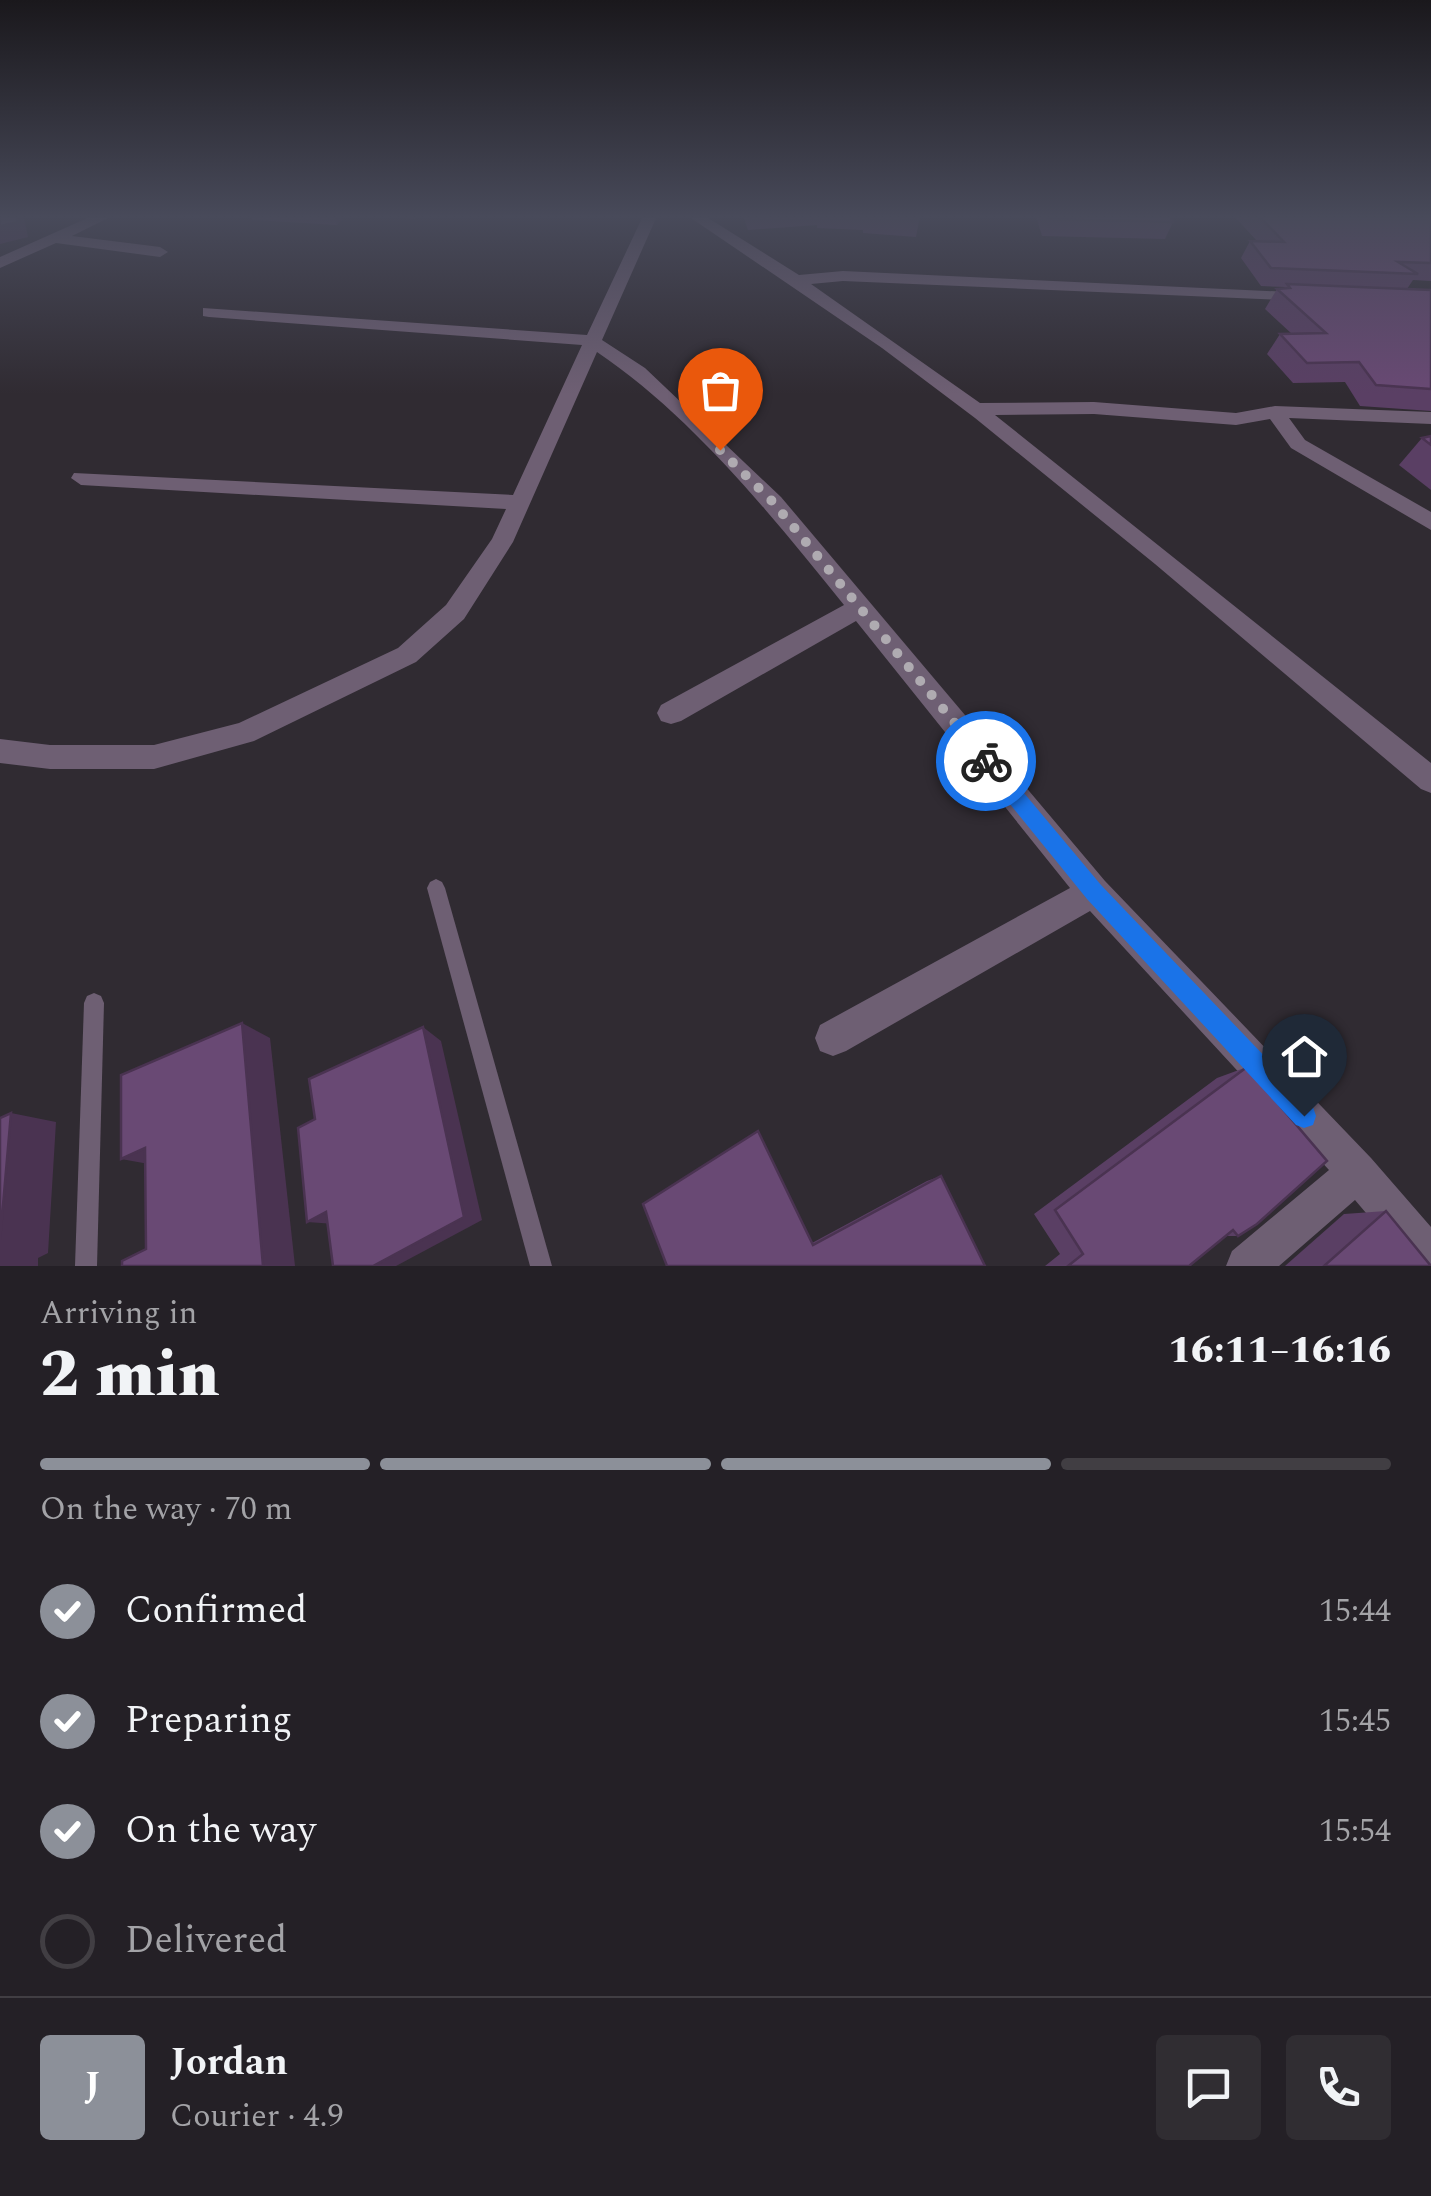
<!DOCTYPE html>
<meta charset="utf-8">
<style>
:root{--surface:#242026;--page:#302d32;--text:#f1f3f6;--muted:#a3a3a7;--line:#413e43;--accent:#8c9099}
body{margin:0;font-family:Spectral,serif;background:var(--page);color:var(--text);height:100vh;display:flex;flex-direction:column;font-size:38px;white-space:nowrap}
*{box-sizing:border-box;margin:0}
p{font-size:32px;color:var(--muted)}
.icon{flex:none;width:55px;height:55px;fill:none;stroke:currentColor;stroke-width:2;stroke-linecap:round;stroke-linejoin:round}
.map{position:relative;height:1266px;overflow:hidden}
.panel{display:flex;flex-direction:column;background:var(--surface);flex:1}
.panel>*{flex:none}
.pin{position:absolute;display:grid;place-items:center;width:85px;height:85px;color:#fff;margin:-102px -42px;border-radius:50% 50% 50% 0;rotate:-45deg;box-shadow:0 0 10px #0007}
.pin .icon{rotate:45deg}
.courier{position:absolute;display:grid;place-items:center;width:100px;height:100px;margin:-50px;border:8px solid #1a73e8;border-radius:50%;background:#fff;color:#222;box-shadow:0 2px 12px #0007}
.head em{font-style:normal;font-weight:800}
.head div{display:flex;flex-direction:column-reverse}
.head{display:flex;align-items:center;justify-content:space-between;height:170px;padding:0 40px}
h1{font-size:65px;font-weight:800;line-height:75px}
.bar{display:grid;grid-template-columns:repeat(4,1fr);gap:15px 10px;align-content:center;height:120px;padding:0 40px}
.bar i{height:12px;border-radius:8px;background:var(--line)}
.bar .selected{background:var(--accent)}
.bar p{grid-column:span 4}
.line{display:flex;align-items:center;gap:25px;padding:0 40px;border-top:2px solid var(--line)}
.line div{flex:1}
.round{display:grid;place-items:center;flex:none;width:105px;height:105px;border-radius:10px;background:var(--page)}
ol{padding:0 40px;list-style:none}
li{display:flex;align-items:center;gap:30px;height:110px}
li p{margin-inline-start:auto}
li .icon{padding:10px;border-radius:50%;background:var(--accent);color:#fff;stroke-width:4}
li:last-child{color:var(--muted)}
li i{width:55px;height:55px;border:5px solid var(--line);border-radius:50%}
.map>svg:first-child{display:block}
</style>
<div class="map">
<svg width="1431" height="1266" viewBox="0 0 1431 1266">
<rect width="100%" height="100%" fill="#302b32"/>
<g fill="none" stroke-linecap="round" stroke-linejoin="round">
<g fill="#6e5f73" fill-rule="evenodd">
<path d="M 436,879 L 442,882 L 445,888 L 552,1266 L 530,1266 L 427,888 L 430,882 Z"/>
<path d="M 94,993 L 101,996 L 104,1003 L 97,1266 L 75,1266 L 84,1003 L 87,996 Z"/>
</g>
<g fill="#6e5f73" fill-rule="evenodd">
<path d="M 92,216 L 112,216 L 72,236 L 160,247 L 168,252 L 160,257 L 56,243 L 0,268 L 0,257 Z"/>
<path d="M 643,216 L 657,216 L 602,340 L 645,368 L 781,497 L 1105,881 L 1371,1158 L 1431,1227 L 1431,1266 L 1411,1266 L 1355,1200 L 1279,1266 L 1226,1266 L 1232,1251 L 1329,1170 L 1090,911 L 846,1051 L 833,1056 L 820,1051 L 815,1038 L 820,1025 L 1070,888 L 856,621 L 681,721 L 671,724 L 661,721 L 657,713 L 661,705 L 844,605 C 772,516 692,416 597,352 L 513,542 L 464,619 L 416,662 L 254,741 L 154,769 L 50,769 L 0,763 L 0,739 L 50,745 L 154,745 L 239,723 L 398,648 L 446,605 L 492,539 L 506,509 L 81,485 L 71,478 L 74,473 L 513,495 L 582,345 L 209,317 L 203,316 L 203,308 L 587,335 Z"/>
<path d="M 688,216 L 705,216 L 799,275 L 843,271 L 1310,293 L 1310,299 L 1304,301 L 843,281 L 811,284 L 980,403 L 1094,402 L 1236,413 L 1275,406 L 1431,412 L 1431,424 L 1289,418 L 1305,440 L 1431,512 L 1431,530 L 1291,448 L 1270,419 L 1236,425 L 1094,414 L 995,415 L 1431,763 L 1431,793 L 1421,789 L 1155,564 L 975,418 L 882,348 Z"/>
</g>
</g>
<g fill="#5a3f64">
<path d="M 344,216 L 337,225 L 252,220 L 250,217 L 174,217 Z"/>
<path d="M 373,216 L 417,216 L 415,219 Z"/>
<path d="M 743,216 L 920,216 L 916,237 L 863,233 L 863,230 L 817,228 L 817,225 L 748,230 Z"/>
<path d="M 1036,216 L 1170,216 L 1173,222 L 1165,239 L 1042,236 Z"/>
<path d="M 1234,216 L 1431,216 L 1431,281 L 1413,280 L 1407,289 L 1431,290 L 1431,411 L 1360,406 L 1345,382 L 1293,383 L 1267,354 L 1280,334 L 1292,334 L 1265,309 L 1277,289 L 1284,289 L 1285,287 L 1261,286 L 1241,258 L 1250,241 L 1257,241 Z"/>
<path d="M 1431,436 L 1431,490 L 1399,465 L 1422,438 Z"/>
<path d="M 1247,1067 L 1238,1236 L 1225,1236 L 1189,1266 L 1045,1266 L 1060,1254 L 1034,1214 L 1217,1078 Z"/>
<path d="M 941,1176 L 985,1266 L 667,1266 L 812,1243 L 927,1181 Z"/>
<path d="M 1386,1211 L 1431,1266 L 1285,1266 L 1344,1214 Z"/>
</g>
<g fill="#4a3351">
<path d="M 17,216 L 25,216 L 24,217 L 28,237 L 0,244 L 0,226 Z"/>
<path d="M 334,216 L 344,216 L 337,225 Z"/>
<path d="M 242,1023 L 270,1038 L 295,1266 L 263,1266 Z"/>
<path d="M 423,1027 L 441,1041 L 482,1220 L 396,1266 L 373,1266 Z"/>
<path d="M 11,1113 L 56,1122 L 48,1253 L 38,1258 L 38,1266 L 0,1266 L 0,1240 Z"/>
<path d="M 145,1148 L 160,1166 L 121,1159 Z"/>
<path d="M 326,1212 L 335,1224 L 307,1222 Z"/>
</g>
<g fill="#694974" stroke="#4a3351" stroke-width="2.5">
<path d="M 0,216 L 17,216 L 18,222 L 0,226 Z"/>
<path d="M 1047,216 L 1170,216 L 1173,222 L 1047,219 Z"/>
<path d="M 1259,216 L 1431,216 L 1431,263 L 1398,262 L 1418,274 L 1271,268 L 1250,241 L 1284,242 Z"/>
<path d="M 1287,284 L 1431,290 L 1431,389 L 1376,385 L 1359,362 L 1307,363 L 1280,334 L 1326,333 L 1277,289 L 1290,288 Z"/>
<path d="M 1431,436 L 1431,445 L 1422,438 Z"/>
<path d="M 242,1023 L 263,1266 L 122,1266 L 122,1261 L 146,1249 L 145,1148 L 121,1159 L 121,1075 Z"/>
<path d="M 423,1027 L 464,1217 L 373,1266 L 333,1266 L 326,1212 L 307,1222 L 298,1128 L 315,1119 L 309,1079 Z"/>
<path d="M 1247,1067 L 1327,1161 L 1257,1224 L 1238,1236 L 1233,1230 L 1189,1266 L 1068,1266 L 1083,1254 L 1055,1210 Z"/>
<path d="M 11,1113 L 0,1240 L 0,1118 Z"/>
<path d="M 758,1131 L 813,1245 L 941,1176 L 985,1266 L 667,1266 L 643,1204 Z"/>
<path d="M 1386,1211 L 1431,1266 L 1324,1266 Z"/>
</g>
<linearGradient id="sky" x2="0" y2="1"><stop stop-color="#1a181c"/><stop offset="0.55" stop-color="#484a5a"/><stop offset="1" stop-color="#484a5a" stop-opacity="0"/></linearGradient>
<rect width="1431" height="394" fill="url(#sky)"/>
<path fill="#1a73e8" d="M 986,752 L 992,755 L 1101,885 L 1313,1107 L 1316,1116 L 1313,1125 L 1304,1128 L 1296,1125 L 1087,899 L 979,766 L 977,761 Z"/>
<g fill="none" stroke-linecap="round" stroke-linejoin="round">
<path stroke="#afabb1" stroke-width="10" stroke-dasharray="0 18" d="M 720,450 L 773,502 L 986,761"/>
</g>
</svg>
<div class="pin" style="left:720px;top:450px;background:#ea580c"><svg class="icon" aria-label="bag" viewBox="0 0 24 24"><path d="M5 8h14l-1 12H6zM9 8a3 3 0 0 1 6 0"/></svg></div>
<div class="pin" style="left:1304px;top:1116px;background:#1f2937"><svg class="icon" aria-label="home" viewBox="0 0 24 24"><path d="M3 11l9-7 9 7M6 9v11h12V9"/></svg></div>
<div class="courier" style="left:986px;top:761px"><svg class="icon" aria-label="bike" viewBox="0 0 24 24"><circle cx="6" cy="16" r="4"/><circle cx="18" cy="16" r="4"/><path d="M6 16l4-8h5l3 8M10 8l3 8H6M13 5h3"/></svg></div>
</div>
<section class="panel">
<div class="head"><div><h1>2 min</h1><p>Arriving in</p></div><em>16:11–16:16</em></div>
<div class="bar"><i class="selected"></i><i class="selected"></i><i class="selected"></i><i></i><p>On the way · 70 m</p></div>
<ol>
<li><svg class="icon" aria-label="check" viewBox="0 0 24 24"><path d="M5 12l5 5 9-10"/></svg>Confirmed<p>15:44</p></li>
<li><svg class="icon" aria-label="check" viewBox="0 0 24 24"><path d="M5 12l5 5 9-10"/></svg>Preparing<p>15:45</p></li>
<li><svg class="icon" aria-label="check" viewBox="0 0 24 24"><path d="M5 12l5 5 9-10"/></svg>On the way<p>15:54</p></li>
<li><i></i>Delivered</li>
</ol>
<div class="line" style="height:180px"><b class="round" style="background:var(--accent);color:#fff">J</b><div><b>Jordan</b><p>Courier · 4.9</p></div><a class="round"><svg class="icon" aria-label="chat" viewBox="0 0 24 24"><path d="M4 5h16v11H9l-5 4z"/></svg></a><a class="round"><svg class="icon" aria-label="phone" viewBox="0 0 24 24"><path d="M5 4h4l2 5-3 2q2 4 5 5l2-3 5 2v4C11 20 4 13 5 4z"/></svg></a></div>
</section>
